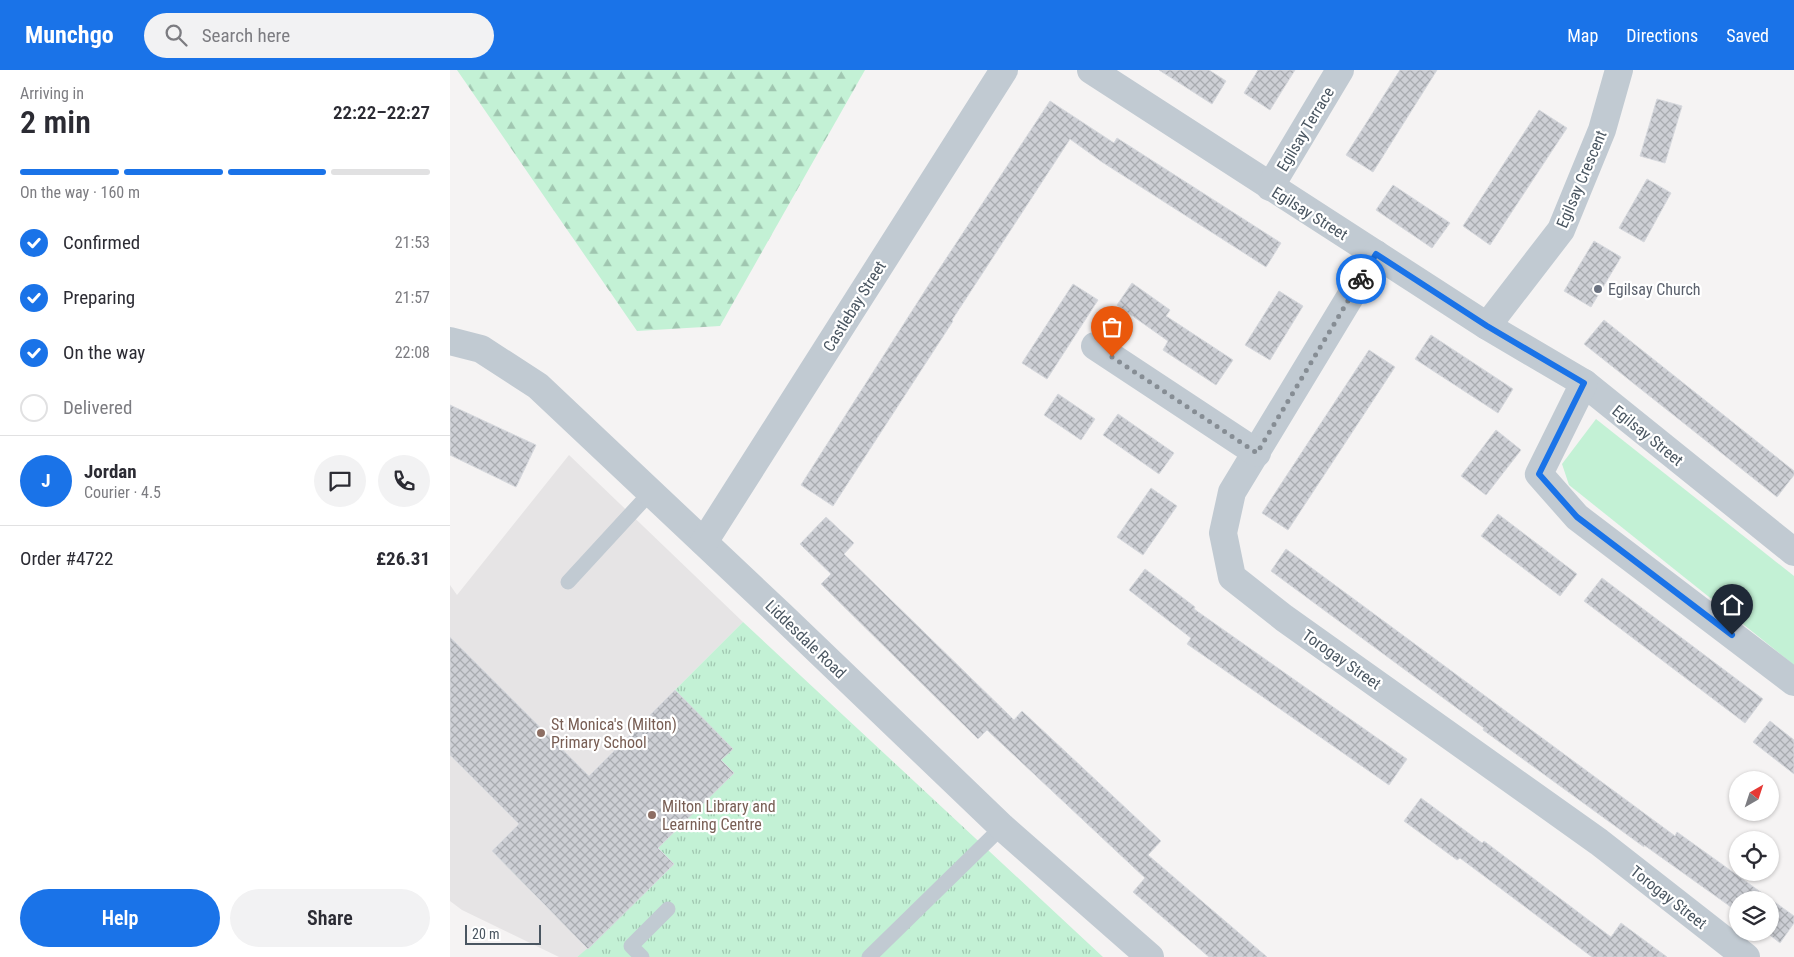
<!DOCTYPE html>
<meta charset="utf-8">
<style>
:root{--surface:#fff;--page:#f2f2f3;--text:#2b2b33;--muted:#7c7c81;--line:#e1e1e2;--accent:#1a73e8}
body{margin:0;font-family:"Roboto Condensed",sans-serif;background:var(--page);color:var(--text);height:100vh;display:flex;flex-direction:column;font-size:19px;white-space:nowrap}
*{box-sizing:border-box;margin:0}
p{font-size:16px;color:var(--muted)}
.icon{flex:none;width:28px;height:28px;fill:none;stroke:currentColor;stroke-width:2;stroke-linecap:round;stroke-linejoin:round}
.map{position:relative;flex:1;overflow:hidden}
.sheet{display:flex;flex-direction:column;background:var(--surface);width:450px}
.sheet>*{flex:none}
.needle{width:32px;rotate:39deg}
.tools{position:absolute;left:1279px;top:701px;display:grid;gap:10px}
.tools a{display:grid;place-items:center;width:50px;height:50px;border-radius:50%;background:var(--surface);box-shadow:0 1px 4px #0004;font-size:25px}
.scale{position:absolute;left:15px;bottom:12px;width:76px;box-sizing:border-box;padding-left:5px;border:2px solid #4a5661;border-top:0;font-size:14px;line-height:18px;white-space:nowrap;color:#4a5661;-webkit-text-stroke:4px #fff;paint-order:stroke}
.pin{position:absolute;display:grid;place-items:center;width:42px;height:42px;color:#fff;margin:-51px -21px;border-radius:50% 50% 50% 0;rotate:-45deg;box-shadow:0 0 5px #0007}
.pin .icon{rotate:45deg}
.courier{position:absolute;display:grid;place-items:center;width:50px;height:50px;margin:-25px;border:4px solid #1a73e8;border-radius:50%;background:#fff;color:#222;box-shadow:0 1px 6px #0007}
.overview em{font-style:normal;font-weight:600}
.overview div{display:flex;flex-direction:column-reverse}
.overview{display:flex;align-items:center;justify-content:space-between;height:85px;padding:0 20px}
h1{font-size:32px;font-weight:600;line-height:38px}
.bar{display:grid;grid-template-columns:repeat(4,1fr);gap:8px 5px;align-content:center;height:60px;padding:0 20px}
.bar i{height:6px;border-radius:4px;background:var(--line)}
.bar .selected{background:var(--accent)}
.bar p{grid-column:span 4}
.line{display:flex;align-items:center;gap:12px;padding:0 20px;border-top:1px solid var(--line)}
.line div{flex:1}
.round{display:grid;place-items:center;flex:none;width:52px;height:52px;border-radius:26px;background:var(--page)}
ol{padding:0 20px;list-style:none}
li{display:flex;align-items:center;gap:15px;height:55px}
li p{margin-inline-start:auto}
li .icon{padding:5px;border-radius:50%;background:var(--accent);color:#fff;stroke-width:4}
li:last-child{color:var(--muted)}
li i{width:28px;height:28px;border:2px solid var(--line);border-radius:50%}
.action{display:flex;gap:10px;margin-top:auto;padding:10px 20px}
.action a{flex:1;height:58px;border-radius:30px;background:var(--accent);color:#fff;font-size:20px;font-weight:600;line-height:58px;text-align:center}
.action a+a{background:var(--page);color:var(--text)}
header{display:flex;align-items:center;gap:30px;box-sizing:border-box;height:70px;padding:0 25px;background:var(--accent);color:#fff}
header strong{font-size:24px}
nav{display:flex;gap:28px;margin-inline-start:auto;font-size:18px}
.search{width:350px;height:45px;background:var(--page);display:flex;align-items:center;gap:12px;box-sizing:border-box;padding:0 18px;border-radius:28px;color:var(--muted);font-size:19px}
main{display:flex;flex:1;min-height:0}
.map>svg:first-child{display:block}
</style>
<header>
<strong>Munchgo</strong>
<div class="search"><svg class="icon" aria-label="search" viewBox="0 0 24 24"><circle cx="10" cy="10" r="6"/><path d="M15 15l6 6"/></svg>Search here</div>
<nav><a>Map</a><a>Directions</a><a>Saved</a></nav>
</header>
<main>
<section class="sheet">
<div class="overview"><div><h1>2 min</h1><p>Arriving in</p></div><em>22:22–22:27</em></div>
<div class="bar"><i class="selected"></i><i class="selected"></i><i class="selected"></i><i></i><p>On the way · 160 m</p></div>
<ol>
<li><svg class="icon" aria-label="check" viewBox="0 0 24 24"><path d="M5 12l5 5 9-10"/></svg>Confirmed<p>21:53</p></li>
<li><svg class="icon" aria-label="check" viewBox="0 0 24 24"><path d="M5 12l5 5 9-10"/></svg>Preparing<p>21:57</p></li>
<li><svg class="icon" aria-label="check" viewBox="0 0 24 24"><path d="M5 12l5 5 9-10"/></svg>On the way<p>22:08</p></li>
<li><i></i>Delivered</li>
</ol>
<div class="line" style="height:90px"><b class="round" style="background:var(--accent);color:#fff">J</b><div><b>Jordan</b><p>Courier · 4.5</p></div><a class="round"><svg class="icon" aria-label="chat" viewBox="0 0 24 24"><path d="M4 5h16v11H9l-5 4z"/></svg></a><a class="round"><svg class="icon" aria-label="phone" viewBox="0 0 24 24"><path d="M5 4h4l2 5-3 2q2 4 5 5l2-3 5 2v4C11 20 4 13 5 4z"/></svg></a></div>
<div class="line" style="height:65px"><div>Order #4722</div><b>£26.31</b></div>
<div class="action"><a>Help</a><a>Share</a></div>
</section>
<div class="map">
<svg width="1344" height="887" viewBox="0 0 1344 887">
<defs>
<pattern id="forest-firs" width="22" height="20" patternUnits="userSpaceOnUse" patternTransform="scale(1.25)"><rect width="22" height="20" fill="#c3f1d5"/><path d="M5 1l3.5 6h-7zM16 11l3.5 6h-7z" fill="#a0c6b0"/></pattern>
<pattern id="park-tufts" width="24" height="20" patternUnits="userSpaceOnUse" patternTransform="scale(1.25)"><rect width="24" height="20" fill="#c3f1d5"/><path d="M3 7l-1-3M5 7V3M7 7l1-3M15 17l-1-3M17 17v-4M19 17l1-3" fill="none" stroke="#a0c6b0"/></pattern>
<pattern id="building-cross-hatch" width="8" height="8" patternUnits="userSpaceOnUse" patternTransform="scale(1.25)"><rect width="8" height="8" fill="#cdcfd5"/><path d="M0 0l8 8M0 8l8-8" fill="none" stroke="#a8abb0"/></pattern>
</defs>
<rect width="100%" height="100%" fill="#f5f3f3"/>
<path fill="#e6e4e5" d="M 119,385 L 293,552 L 139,706 L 42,781 L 138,879 L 127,887 L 109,887 L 12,840 L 0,831 L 0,515 L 7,525 Z"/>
<path fill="#c3f1d5" d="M 1146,349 L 1344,506 L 1344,595 L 1119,415 L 1112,394 Z"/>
<path fill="url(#forest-firs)" d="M 7,0 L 415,0 L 270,256 L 187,261 Z"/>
<path fill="url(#park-tufts)" d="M 293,552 L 653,887 L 127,887 L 138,878 L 42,781 L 69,754 L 139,706 Z"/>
<g fill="url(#building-cross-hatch)" stroke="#d7d9de">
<path d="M 709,0 L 759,0 L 776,11 L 762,34 Z"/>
<path d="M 808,0 L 845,0 L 820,40 L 794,23 Z"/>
<path d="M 950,0 L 987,0 L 923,102 L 896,85 Z"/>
<path d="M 1207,29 L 1232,36 L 1215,93 L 1190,86 Z"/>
<path d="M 600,31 L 664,73 L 667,68 L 831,173 L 816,197 L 652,92 L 620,69 L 502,250 L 503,251 L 383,436 L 351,415 L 478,216 Z"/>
<path d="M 1089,40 L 1117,58 L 1040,175 L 1013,156 Z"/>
<path d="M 1197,109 L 1221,123 L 1194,172 L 1169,158 Z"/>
<path d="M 943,115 L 1000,153 L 982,178 L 926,140 Z"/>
<path d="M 1144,171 L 1171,187 L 1141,237 L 1114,221 Z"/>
<path d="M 682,213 L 720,240 L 716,246 L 783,290 L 766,315 L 713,280 L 718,271 L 667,235 Z"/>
<path d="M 623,214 L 648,230 L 597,309 L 572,293 Z"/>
<path d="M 829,221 L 853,236 L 820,290 L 795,275 Z"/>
<path d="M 1154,250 L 1344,401 L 1344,405 L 1327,427 L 1134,274 Z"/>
<path d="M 981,265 L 1063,319 L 1048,343 L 965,289 Z"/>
<path d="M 919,280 L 945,297 L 838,460 L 812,443 Z"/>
<path d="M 608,324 L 645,349 L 631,370 L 594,345 Z"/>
<path d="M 0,335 L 86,375 L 66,417 L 0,385 Z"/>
<path d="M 668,344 L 724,383 L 709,404 L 653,365 Z"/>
<path d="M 1046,360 L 1071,380 L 1036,425 L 1011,406 Z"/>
<path d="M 701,418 L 727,436 L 693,485 L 667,467 Z"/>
<path d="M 1048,444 L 1127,504 L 1110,526 L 1031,466 Z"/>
<path d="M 376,447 L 404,473 L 394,484 L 564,650 L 572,641 L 711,771 L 698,785 L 817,887 L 759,887 L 683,822 L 695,808 L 537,660 L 528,669 L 371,514 L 381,504 L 350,474 Z"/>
<path d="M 836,479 L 1225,766 L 1227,762 L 1344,846 L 1344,853 L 1330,873 L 1316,862 L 1320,862 L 1320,830 L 1288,830 L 1288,842 L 1194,775 L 1194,777 L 1033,660 L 1034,658 L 821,501 Z"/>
<path d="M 695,499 L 745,537 L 744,539 L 957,689 L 939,715 L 737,574 L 741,568 L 679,520 Z"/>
<path d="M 1152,508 L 1313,629 L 1295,653 L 1134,531 Z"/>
<path d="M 0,567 L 139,706 L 225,620 L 283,679 L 271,690 L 284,703 L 208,778 L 224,794 L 138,879 L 42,781 L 69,754 L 0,685 Z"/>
<path d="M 1320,651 L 1344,670 L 1344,704 L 1303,672 Z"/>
<path d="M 971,728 L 1032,773 L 1034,771 L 1161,867 L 1171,853 L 1217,887 L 1142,887 L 1010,788 L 1007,790 L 954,751 Z"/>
</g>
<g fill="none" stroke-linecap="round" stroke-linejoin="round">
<g stroke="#c1cad2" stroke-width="15">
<path d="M 118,512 L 200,423"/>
<path d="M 192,887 L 181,876 L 218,839"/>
<path d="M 419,887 L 552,757"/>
</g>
<g stroke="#c1cad2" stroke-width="28">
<path d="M 641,0 L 1037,256 L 1134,313 L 1344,482"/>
<path d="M 820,117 L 890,0"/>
<path d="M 926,184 L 782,422 L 773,463 L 782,507 L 834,548 L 1149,772 L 1296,887"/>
<path d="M 1037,256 L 1111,160 L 1152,60 L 1169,0"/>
<path d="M 0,271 L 31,279 L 88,316 L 332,546 L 552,757 L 700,887"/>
<path d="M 645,276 L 807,383"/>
<path d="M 1134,313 L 1089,404 L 1127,447 L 1344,612"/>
<path d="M 254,472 L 554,0"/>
</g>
</g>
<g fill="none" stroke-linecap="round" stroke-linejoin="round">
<path stroke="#868d94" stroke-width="5" stroke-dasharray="0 9" d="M 662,287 L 807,383 L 911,209"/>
<path stroke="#1a73e8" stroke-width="6" d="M 911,209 L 926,184 L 1037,256 L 1134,313 L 1089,404 L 1127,447 L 1282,565"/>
</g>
<circle fill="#6b7280" stroke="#fff" stroke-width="2" cx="1148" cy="219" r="5"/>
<g fill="#8d6e63" stroke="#fff" stroke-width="2">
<circle cx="91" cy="663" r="5"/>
<circle cx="202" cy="745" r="5"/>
</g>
<g text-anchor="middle" stroke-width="4.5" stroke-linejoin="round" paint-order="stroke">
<g font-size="16" fill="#4a5661" stroke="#fff">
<text transform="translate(855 59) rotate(-59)" y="6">Egilsay Terrace</text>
<text transform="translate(1131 109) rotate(-67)" y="6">Egilsay Crescent</text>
<text transform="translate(860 143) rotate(32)" y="6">Egilsay Street</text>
<text transform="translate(404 236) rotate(-58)" y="6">Castlebay Street</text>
<text transform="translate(1198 365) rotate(39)" y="6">Egilsay Street</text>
<text transform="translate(356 569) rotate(44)" y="6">Liddesdale Road</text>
<text transform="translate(892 589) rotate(35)" y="6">Torogay Street</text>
<text transform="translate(1219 827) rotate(38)" y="6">Torogay Street</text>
</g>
<g font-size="16" fill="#5b616d" stroke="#fff" text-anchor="start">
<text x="1158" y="225">Egilsay Church</text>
</g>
<g font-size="16" fill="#785e54" stroke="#fff" text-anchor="start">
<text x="101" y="660">St Monica's (Milton)<tspan x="101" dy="18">Primary School</tspan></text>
<text x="212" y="742">Milton Library and<tspan x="212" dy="18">Learning Centre</tspan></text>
</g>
</g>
</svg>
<div class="tools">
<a><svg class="needle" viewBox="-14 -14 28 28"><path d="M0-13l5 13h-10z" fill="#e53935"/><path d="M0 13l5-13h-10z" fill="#7c7c81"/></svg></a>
<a><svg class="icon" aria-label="locate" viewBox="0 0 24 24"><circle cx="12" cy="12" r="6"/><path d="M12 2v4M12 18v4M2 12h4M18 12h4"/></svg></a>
<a><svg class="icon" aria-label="layers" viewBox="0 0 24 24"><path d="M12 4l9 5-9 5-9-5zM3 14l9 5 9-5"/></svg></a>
</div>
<div class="scale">20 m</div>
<div class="pin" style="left:662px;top:287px;background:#ea580c"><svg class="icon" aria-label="bag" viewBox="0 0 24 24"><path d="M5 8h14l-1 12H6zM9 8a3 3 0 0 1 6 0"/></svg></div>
<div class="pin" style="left:1282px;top:565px;background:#1f2937"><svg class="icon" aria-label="home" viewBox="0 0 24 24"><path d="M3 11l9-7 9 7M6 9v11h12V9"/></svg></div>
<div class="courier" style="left:911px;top:209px"><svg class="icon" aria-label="bike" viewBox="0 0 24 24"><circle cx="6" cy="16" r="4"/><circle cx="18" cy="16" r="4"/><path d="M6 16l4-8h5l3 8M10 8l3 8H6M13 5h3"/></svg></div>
</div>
</main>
